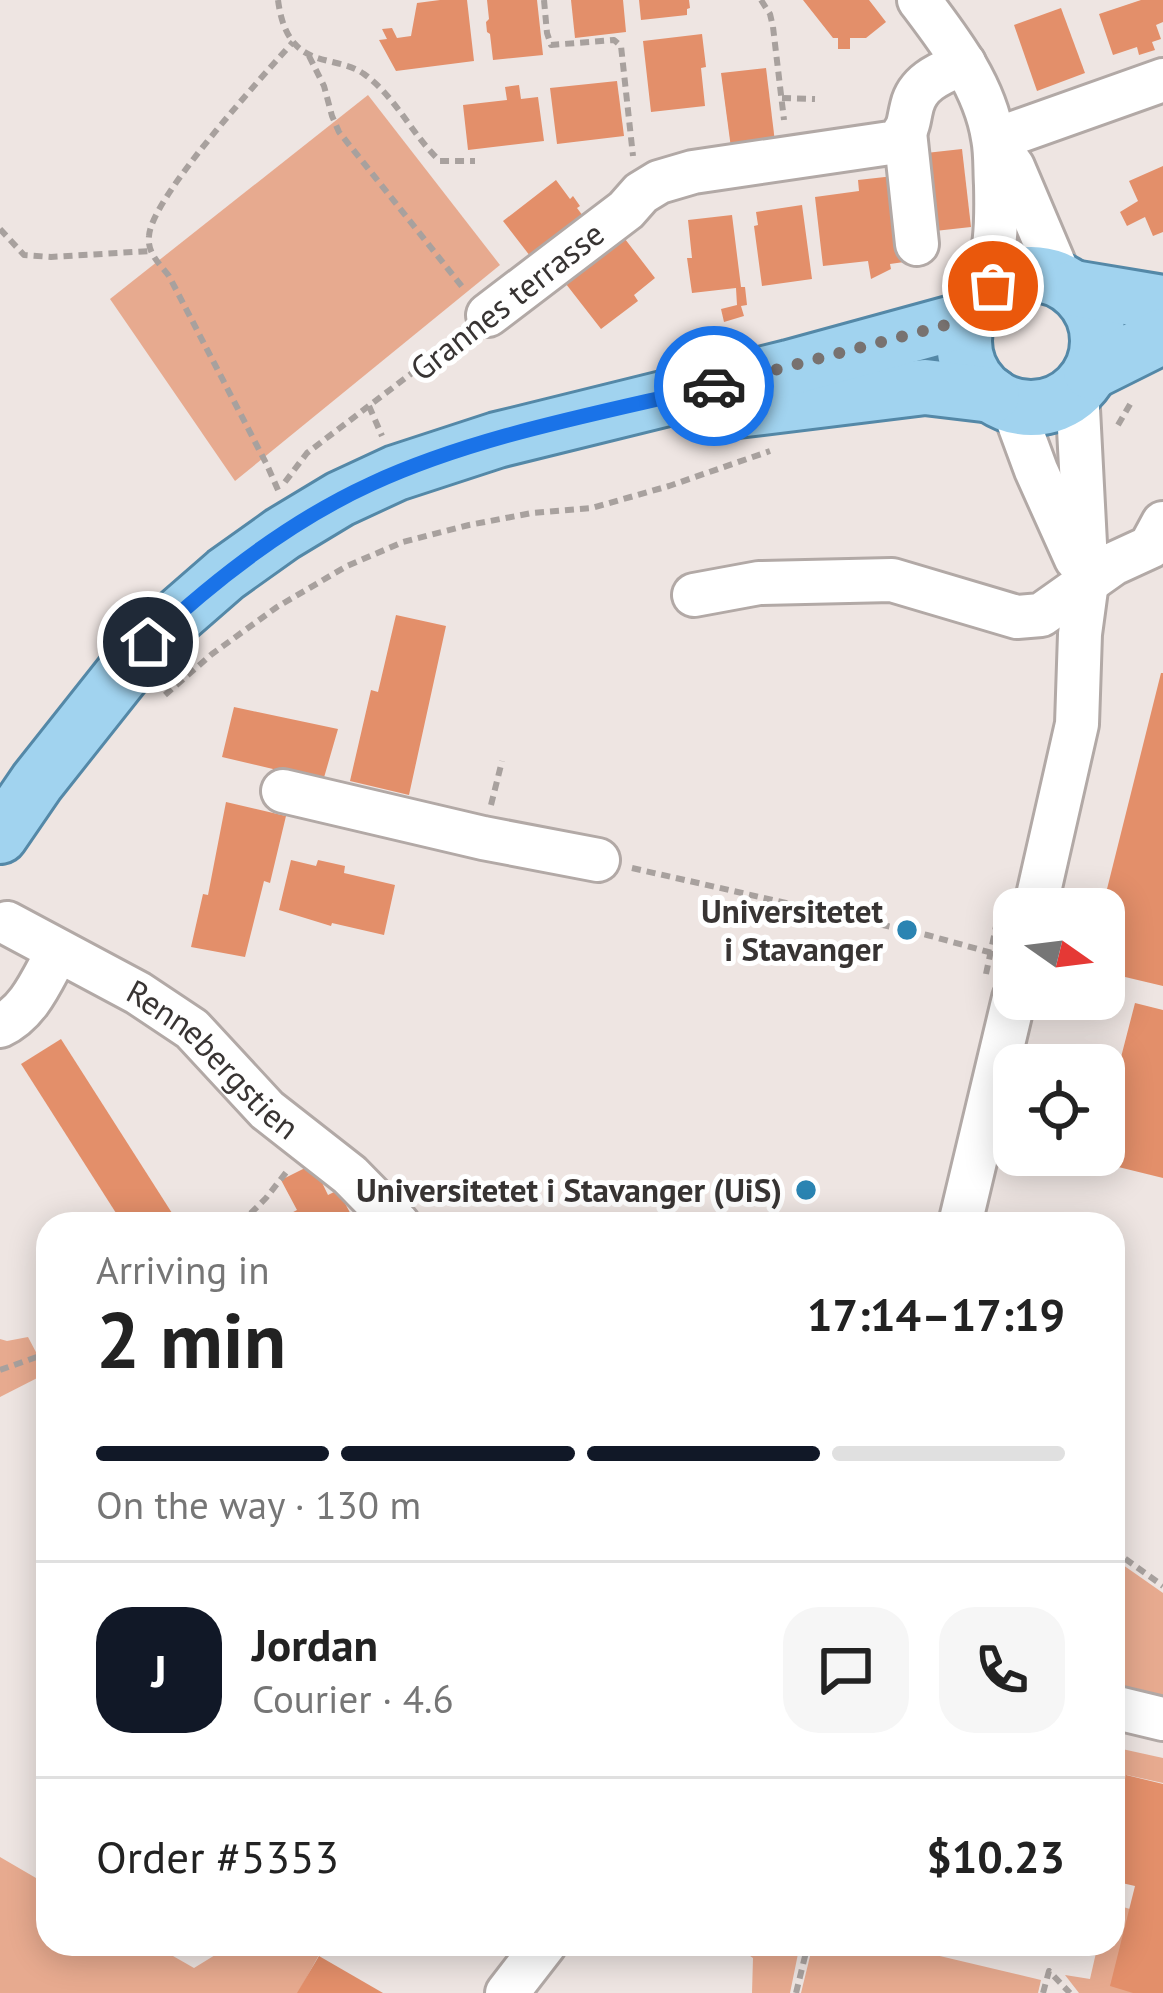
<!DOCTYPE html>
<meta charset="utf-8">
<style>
:root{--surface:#fff;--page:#f6f6f6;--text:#222;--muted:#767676;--line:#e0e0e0;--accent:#111827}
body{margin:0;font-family:"PT Sans",sans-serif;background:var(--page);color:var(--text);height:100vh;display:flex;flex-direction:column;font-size:45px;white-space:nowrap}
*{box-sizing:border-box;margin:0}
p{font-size:39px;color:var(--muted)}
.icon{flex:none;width:66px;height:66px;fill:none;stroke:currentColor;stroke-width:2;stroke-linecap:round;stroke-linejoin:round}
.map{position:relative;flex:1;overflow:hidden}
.drawer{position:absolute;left:36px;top:1212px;width:1089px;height:744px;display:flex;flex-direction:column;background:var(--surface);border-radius:36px;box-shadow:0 6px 30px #0003}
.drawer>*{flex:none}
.needle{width:78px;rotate:104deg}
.controls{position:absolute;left:993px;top:888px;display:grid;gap:24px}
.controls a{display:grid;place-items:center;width:132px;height:132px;border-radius:24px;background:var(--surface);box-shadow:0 6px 30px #0003;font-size:60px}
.pin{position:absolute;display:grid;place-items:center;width:102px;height:102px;color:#fff;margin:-51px;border:6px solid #fff;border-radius:50%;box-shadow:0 3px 12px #0007}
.courier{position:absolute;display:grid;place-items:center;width:120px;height:120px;margin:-60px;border:9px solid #1a73e8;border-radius:50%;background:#fff;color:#222;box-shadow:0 3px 15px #0007}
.head em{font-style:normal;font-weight:700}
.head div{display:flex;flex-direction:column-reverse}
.head{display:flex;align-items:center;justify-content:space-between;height:204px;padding:0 60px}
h1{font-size:78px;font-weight:700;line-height:90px}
.bar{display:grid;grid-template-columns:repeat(4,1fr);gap:18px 12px;align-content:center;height:144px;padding:0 60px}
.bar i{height:15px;border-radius:9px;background:var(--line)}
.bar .current{background:var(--accent)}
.bar p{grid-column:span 4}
.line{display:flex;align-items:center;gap:30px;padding:0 60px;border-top:3px solid var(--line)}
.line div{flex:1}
.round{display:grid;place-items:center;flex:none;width:126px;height:126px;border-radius:36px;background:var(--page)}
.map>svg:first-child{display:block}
</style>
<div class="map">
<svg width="1163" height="1993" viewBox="0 0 1163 1993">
<rect width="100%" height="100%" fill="#eee5e2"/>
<g fill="#e7aa8f">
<path d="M 368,95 L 500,265 L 235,481 L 110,299 Z"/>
<path d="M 28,1337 L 47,1373 L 0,1397 L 0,1339 L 7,1341 Z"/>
<path d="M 1113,1558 L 1163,1593 L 1163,1707 L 1113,1694 Z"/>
<path d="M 1113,1747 L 1163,1758 L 1163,1783 L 1127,1775 L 1113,1830 Z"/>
<path d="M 0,1857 L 48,1885 L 48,1944 L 152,1944 L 194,1968 L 233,1944 L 325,1944 L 298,1993 L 0,1993 Z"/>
<path d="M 1113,1904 L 1130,1909 L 1133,1993 L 1079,1993 L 1065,1975 L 1090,1979 L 1098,1944 L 1113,1944 Z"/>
<path d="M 733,1944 L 800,1944 L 790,1993 L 752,1993 L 753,1958 Z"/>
<path d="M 813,1944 L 889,1944 L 1041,1980 L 1038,1993 L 801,1993 Z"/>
</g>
<g fill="#e38f6a">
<path d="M 440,0 L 467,0 L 474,61 L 396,71 L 379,40 L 387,39 L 382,29 L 392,28 L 397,38 L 411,36 L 417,3 Z"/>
<path d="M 487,0 L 537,0 L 543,55 L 493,60 L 490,34 L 487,32 L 486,22 L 489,19 Z"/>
<path d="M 571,0 L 623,0 L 626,32 L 575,38 Z"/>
<path d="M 639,0 L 689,0 L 690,8 L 687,9 L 687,15 L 641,20 Z"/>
<path d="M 803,0 L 869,0 L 886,22 L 866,38 L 850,38 L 850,49 L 838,49 L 838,38 L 833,38 Z"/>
<path d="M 1141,0 L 1163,0 L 1163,22 L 1156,25 L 1161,39 L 1152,42 L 1155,50 L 1139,55 L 1137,47 L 1113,55 L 1099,14 Z"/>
<path d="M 1061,8 L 1085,73 L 1037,91 L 1014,25 Z"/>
<path d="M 702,34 L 706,67 L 701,68 L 705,106 L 651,112 L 643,41 Z"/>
<path d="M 766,68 L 775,142 L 731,148 L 721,73 Z"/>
<path d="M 617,81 L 624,136 L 557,144 L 550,88 Z"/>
<path d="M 519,85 L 521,99 L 538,97 L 544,141 L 468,150 L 463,105 L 507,100 L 505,87 Z"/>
<path d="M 962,149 L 971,227 L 935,231 L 926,153 Z"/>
<path d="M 1163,166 L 1163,232 L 1153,236 L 1145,217 L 1127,226 L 1120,212 L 1138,201 L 1129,181 Z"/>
<path d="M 894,176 L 904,262 L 890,264 L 891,269 L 871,279 L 868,261 L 823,266 L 815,197 L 859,191 L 858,180 Z"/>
<path d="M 556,180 L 570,199 L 573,196 L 580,206 L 577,208 L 589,224 L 537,265 L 503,221 Z"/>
<path d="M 802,205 L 812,279 L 762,286 L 754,226 L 758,225 L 756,212 Z"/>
<path d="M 732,215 L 741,287 L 745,287 L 747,305 L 741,306 L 744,316 L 724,322 L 721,309 L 737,305 L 736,288 L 692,293 L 687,258 L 692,258 L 688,220 Z"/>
<path d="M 625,239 L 655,278 L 634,295 L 638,301 L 601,329 L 566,284 Z"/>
<path d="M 396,615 L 446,626 L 409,795 L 350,781 L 371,690 L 378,692 Z"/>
<path d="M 1161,673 L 1163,673 L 1163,986 L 1104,972 L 1102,909 Z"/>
<path d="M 234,707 L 338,729 L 323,781 L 272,776 L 273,769 L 222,757 Z"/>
<path d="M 226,802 L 286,816 L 270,883 L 264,881 L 245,957 L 191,947 L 203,894 L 208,895 Z"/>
<path d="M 291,860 L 316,866 L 318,860 L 345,866 L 344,873 L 395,885 L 384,935 L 332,923 L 331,926 L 279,910 Z"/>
<path d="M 1135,1003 L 1163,1010 L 1163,1178 L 1094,1161 L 1096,1155 L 1104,1155 L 1104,1123 Z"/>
<path d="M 61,1039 L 179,1224 L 123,1224 L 21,1064 Z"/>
<path d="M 313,1164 L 328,1195 L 338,1190 L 356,1224 L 270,1224 L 297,1210 L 281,1180 Z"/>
<path d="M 1126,1775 L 1163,1784 L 1163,1993 L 1133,1993 L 1110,1986 L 1135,1886 L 1113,1881 L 1113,1828 Z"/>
<path d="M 319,1956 L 383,1993 L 297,1993 Z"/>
</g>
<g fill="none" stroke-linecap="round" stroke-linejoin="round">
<g stroke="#b2a9a6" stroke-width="48">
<g id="minor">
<path d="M 919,0 C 950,41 985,86 993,138 C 996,153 995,169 996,185 C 997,228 996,253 982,294"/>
<path d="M 905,132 L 917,244"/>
<path d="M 994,140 L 1163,80"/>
<path d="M 998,146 L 1013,167 L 1061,280"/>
<path d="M 488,315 L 626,210 L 641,193 L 659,182 L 693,172 L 897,142 C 911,124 907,126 912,106 C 918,81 942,73 964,63"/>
<path d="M 1012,405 L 1036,470 L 1076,559"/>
<path d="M 694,595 L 759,583 L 892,580 L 1017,617 L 1041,615 L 1113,564 L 1150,547 L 1163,523"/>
<path d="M 283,791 L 483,838 L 598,860"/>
<path d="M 1035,909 L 1077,724 L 1080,634 L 1087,582 L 1077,390"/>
<path id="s1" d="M 7,923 L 138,993 L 192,1029 L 267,1110 L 350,1175 L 398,1224"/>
<path d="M 0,1026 C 30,1012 42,979 58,951"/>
<path d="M 960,1224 L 1014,998"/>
<path d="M 1113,1707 L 1163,1719"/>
<path d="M 507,1993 L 545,1944"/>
</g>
</g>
<g stroke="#5488a7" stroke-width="60">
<g id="major">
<circle cx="1031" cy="341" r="67"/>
<path d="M 1073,288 L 1163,303"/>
<path d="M 1091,372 L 1163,336"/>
<path d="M 737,410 L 925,387 L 992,395"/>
<path d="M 0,836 L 37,782 L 148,642 L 226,574 L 282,534 L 340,499 L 396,473 L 497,440 L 789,368 L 968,319"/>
</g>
</g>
<g stroke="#a8a19e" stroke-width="6" stroke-dasharray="9 6" stroke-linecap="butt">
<path d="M 278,0 C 280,15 284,32 295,44 C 312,64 343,59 364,74 C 396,97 412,135 440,161 L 475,161"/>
<path d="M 544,0 L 547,33 L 551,45 L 614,40 L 621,46 L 633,156"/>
<path d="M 761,0 L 770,14 L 773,27 L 784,120"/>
<path d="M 309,56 L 324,86 L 332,116 L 339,132 L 464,289"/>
<path d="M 782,98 L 815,99"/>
<path d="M 0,229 L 24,255 L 51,257 L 150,251"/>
<path d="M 369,406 L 382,436"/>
<path d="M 1118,425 L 1132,401"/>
<path d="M 285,482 L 307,453 L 458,338"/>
<path d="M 278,490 L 267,465 L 169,276 C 159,263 147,253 149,236 C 151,198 263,76 293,42"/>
<path d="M 165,695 L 212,654 L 277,607 L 347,566 L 403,542 L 469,525 L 532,513 L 592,508 L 669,486 L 770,451"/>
<path d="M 491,805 L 502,761"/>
<path d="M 632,868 L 927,935 L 1014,959"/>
<path d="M 986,974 L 998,917"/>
<path d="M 240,1224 L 266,1198 L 288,1170"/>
<path d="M 0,1370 L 48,1353"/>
<path d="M 1113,1550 L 1163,1586"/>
<path d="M 796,1993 L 808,1944"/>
<path d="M 1043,1993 L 1049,1971 L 1070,1993"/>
</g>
<use href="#minor" stroke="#fff" stroke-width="42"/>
<use href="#major" stroke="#a1d3ef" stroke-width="54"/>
</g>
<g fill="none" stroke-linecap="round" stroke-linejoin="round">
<path stroke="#787270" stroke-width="12" stroke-dasharray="0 21.6" d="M 714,386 L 968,319 L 982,295 L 993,286"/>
<path stroke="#1a73e8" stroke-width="15" d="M 148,642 C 214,580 288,522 371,484 C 477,435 601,413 714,386"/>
</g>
<g fill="#2b84b2" stroke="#fff" stroke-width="4.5">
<circle cx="907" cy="930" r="12"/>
<circle cx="806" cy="1190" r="12"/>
</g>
<g text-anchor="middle" stroke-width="10" stroke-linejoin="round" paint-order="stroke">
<g font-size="33" fill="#383433" stroke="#fff">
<text transform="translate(507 301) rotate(-38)" y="12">Grannes terrasse</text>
<text dy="12" stroke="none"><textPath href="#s1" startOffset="249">Rennebergstien</textPath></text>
</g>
<g font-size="33" font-weight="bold" fill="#383433" stroke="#fff" text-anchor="end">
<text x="883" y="923">Universitetet<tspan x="883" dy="38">i Stavanger</tspan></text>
<text x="782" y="1202">Universitetet i Stavanger (UiS)</text>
</g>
</g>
</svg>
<div class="controls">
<a><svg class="needle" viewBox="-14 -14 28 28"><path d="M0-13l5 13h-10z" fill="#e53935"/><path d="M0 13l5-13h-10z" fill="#767676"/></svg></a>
<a><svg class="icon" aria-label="locate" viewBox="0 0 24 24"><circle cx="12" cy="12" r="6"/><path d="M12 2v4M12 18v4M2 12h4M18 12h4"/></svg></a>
</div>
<div class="pin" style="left:993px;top:286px;background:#ea580c"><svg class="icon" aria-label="bag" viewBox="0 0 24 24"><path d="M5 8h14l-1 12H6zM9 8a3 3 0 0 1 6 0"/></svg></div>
<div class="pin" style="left:148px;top:642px;background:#1f2937"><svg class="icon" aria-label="home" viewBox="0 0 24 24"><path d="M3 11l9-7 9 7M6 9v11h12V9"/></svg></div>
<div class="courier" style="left:714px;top:386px"><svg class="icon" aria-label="car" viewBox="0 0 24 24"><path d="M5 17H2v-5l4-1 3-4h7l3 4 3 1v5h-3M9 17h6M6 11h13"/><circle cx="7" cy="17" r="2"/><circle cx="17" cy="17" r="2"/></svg></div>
<section class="drawer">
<div class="head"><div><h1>2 min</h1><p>Arriving in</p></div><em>17:14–17:19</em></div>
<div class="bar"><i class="current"></i><i class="current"></i><i class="current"></i><i></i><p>On the way · 130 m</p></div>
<div class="line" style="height:216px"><b class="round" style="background:var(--accent);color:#fff">J</b><div><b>Jordan</b><p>Courier · 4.6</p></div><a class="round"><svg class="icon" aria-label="chat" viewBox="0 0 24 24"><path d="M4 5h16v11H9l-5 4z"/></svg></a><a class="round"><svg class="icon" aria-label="phone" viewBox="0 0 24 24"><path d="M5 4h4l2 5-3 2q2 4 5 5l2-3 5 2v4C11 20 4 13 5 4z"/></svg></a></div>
<div class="line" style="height:156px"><div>Order #5353</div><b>$10.23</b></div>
</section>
</div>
